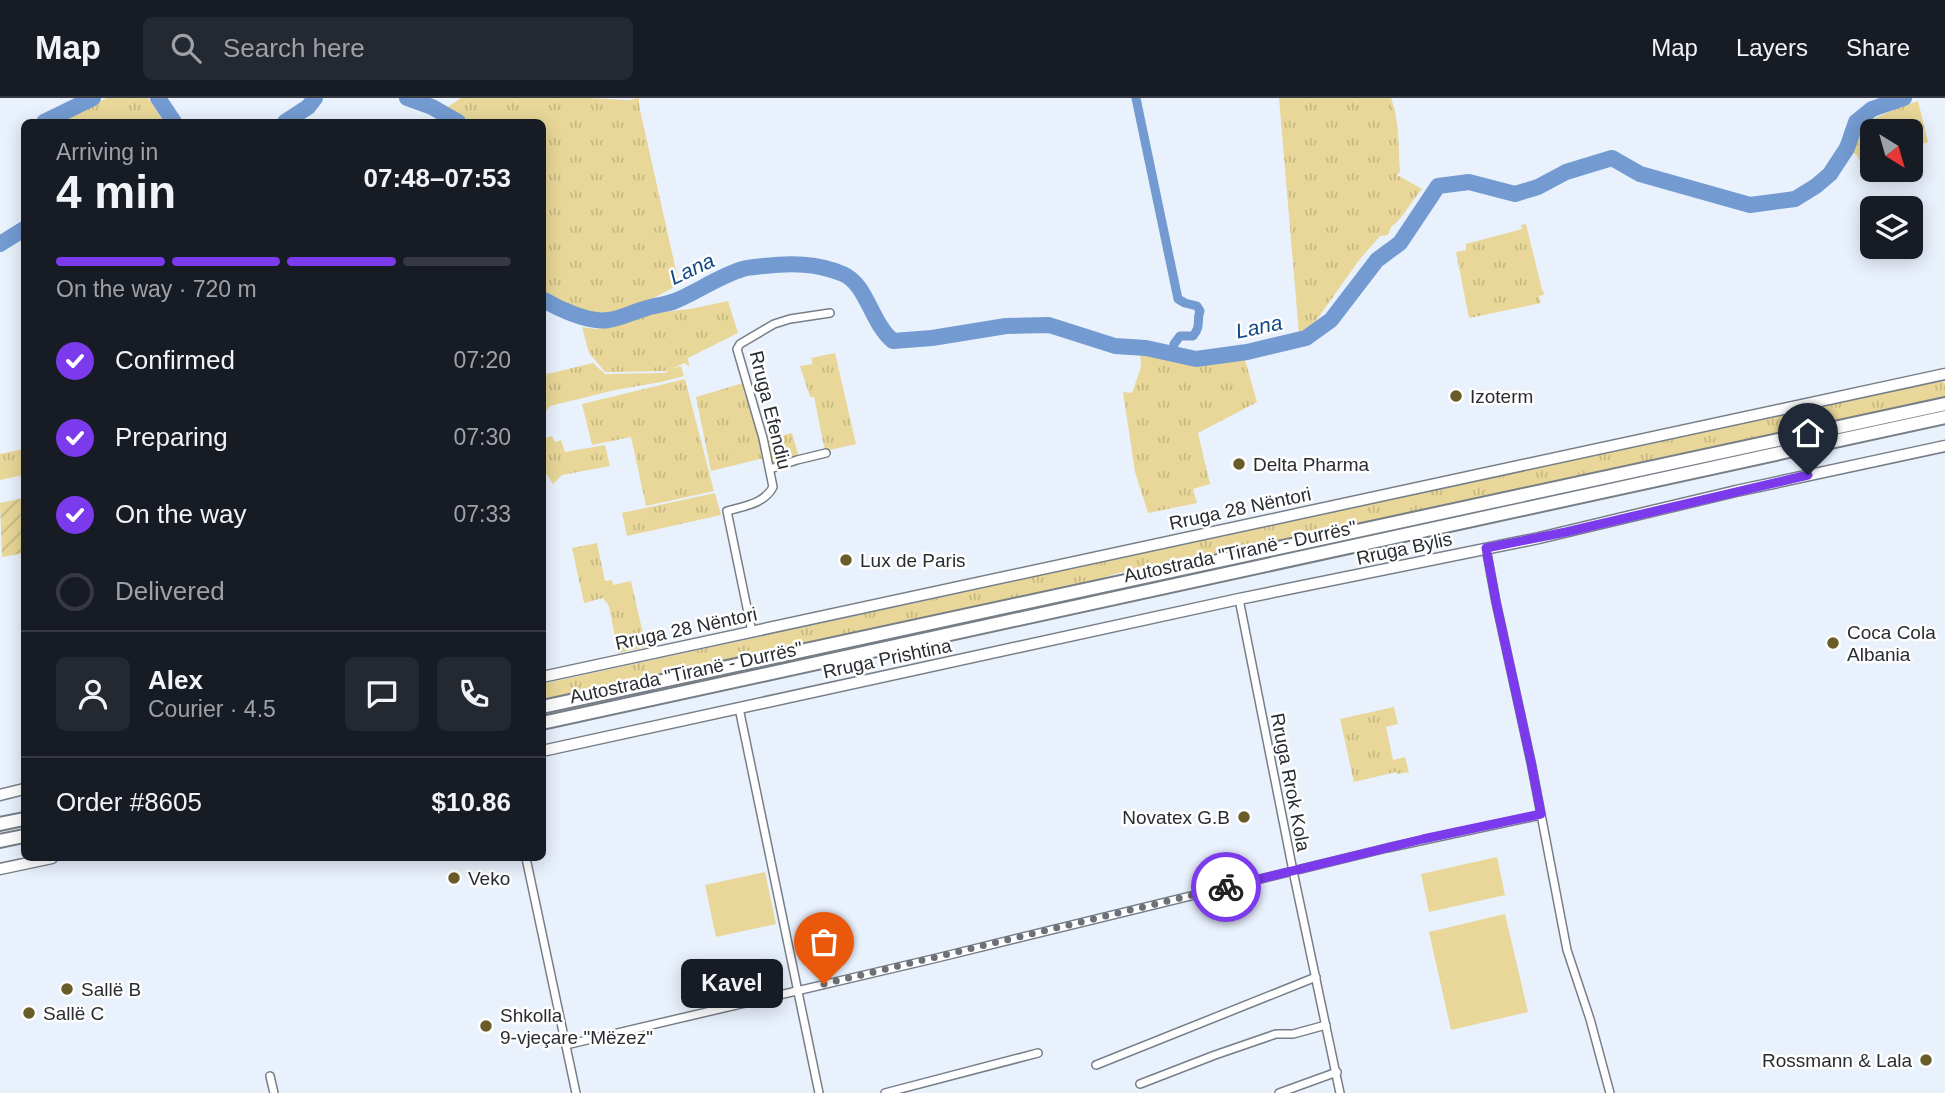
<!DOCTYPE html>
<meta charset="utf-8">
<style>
:root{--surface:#171b24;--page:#242831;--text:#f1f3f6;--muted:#9ea1a6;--line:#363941;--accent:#7c3aed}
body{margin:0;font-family:Arial,sans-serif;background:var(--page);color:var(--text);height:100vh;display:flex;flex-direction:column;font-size:26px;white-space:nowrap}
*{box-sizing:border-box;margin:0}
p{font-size:23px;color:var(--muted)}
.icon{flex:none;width:38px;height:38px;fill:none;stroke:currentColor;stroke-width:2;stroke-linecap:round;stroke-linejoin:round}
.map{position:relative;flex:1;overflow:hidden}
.panel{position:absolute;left:21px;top:21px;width:525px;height:742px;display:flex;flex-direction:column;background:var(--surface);border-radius:10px;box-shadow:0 4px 18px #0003}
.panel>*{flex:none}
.needle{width:46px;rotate:143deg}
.buttons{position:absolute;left:1860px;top:21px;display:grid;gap:14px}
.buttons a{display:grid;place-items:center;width:63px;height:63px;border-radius:10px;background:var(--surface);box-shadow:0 4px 18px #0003;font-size:35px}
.pin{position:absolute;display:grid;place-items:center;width:60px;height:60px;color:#fff;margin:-72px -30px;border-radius:50% 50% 50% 0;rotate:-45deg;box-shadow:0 0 7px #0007}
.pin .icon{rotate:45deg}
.courier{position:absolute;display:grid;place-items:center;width:70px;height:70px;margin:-35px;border:5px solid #7c3aed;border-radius:50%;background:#fff;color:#222;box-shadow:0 2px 9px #0007}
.bubble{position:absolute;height:49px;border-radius:10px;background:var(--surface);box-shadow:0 4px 18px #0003;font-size:23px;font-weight:700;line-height:49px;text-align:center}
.overview em{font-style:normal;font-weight:700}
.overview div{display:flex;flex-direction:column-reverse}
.overview{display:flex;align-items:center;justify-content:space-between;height:119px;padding:0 35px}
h1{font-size:46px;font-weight:700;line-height:52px}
.bar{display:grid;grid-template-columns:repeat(4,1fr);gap:10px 7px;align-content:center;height:84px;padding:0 35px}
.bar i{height:9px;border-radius:5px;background:var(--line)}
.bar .active{background:var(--accent)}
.bar p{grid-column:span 4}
.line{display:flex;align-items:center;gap:18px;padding:0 35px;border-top:2px solid var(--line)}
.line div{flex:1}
.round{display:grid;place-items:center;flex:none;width:74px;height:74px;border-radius:10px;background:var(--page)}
ol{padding:0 35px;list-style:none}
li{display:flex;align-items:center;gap:21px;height:77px}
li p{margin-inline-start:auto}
li .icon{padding:7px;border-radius:50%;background:var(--accent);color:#fff;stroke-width:4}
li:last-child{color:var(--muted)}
li i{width:38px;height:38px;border:4px solid var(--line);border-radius:50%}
header{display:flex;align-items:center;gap:42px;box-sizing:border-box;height:98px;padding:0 35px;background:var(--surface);border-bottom:2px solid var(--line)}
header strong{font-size:33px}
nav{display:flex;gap:38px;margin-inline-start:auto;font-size:24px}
.search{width:490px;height:63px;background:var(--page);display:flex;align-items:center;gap:18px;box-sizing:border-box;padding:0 24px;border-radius:10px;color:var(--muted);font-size:26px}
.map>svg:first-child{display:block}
</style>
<header>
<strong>Map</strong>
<div class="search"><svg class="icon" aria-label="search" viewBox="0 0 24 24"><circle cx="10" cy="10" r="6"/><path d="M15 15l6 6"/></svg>Search here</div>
<nav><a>Map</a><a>Layers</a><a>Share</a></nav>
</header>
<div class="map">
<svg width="1945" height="995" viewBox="0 0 1945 995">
<defs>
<pattern id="grass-tufts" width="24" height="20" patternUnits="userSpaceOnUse" patternTransform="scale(1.75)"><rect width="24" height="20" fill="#e8d798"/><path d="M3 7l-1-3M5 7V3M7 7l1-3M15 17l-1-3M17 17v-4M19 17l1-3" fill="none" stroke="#c7b983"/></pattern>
<pattern id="garden-furrows" width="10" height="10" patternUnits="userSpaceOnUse" patternTransform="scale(1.75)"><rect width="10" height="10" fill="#e8d798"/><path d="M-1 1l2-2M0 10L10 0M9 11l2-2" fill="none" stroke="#c7b983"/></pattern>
</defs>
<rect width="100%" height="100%" fill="#e9f1fd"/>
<g fill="url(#grass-tufts)">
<path d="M 107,0 L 148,0 L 164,24 L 56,24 Z"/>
<path d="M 461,0 L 587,0 L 629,2 L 639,0 L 639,7 L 679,186 C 661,197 624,216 603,217 C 583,217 558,208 543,196 L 542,24 L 463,24 L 446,10 Z"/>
<path d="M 1279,0 L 1391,0 C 1400,24 1398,48 1400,74 L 1397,77 L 1422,91 C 1413,101 1400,124 1391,129 L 1388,137 L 1380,138 L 1360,161 L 1312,228 L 1299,236 Z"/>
<path d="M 1918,3 L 1928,44 L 1911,51 L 1911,33 L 1872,33 L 1872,72 L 1894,72 L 1870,83 L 1856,56 L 1851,55 L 1862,26 L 1898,10 Z"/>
<path d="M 1526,126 L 1542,192 L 1545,196 L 1539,198 L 1541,205 L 1469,220 L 1456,154 L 1466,152 L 1466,146 L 1522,131 L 1521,127 Z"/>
<path d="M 728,203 L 738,235 L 688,260 L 689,268 L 684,265 L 672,271 L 681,268 L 684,278 L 661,284 L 615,292 L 550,308 L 543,317 L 543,277 L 593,265 L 605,276 L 664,275 L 668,273 L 605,274 L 589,255 L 582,229 L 595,231 L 613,228 L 644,216 L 690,211 Z"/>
<path d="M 1140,253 L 1194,265 L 1244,258 L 1257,304 L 1198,335 L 1210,386 L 1193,391 L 1197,405 L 1148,415 L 1135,374 L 1123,294 L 1132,295 L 1141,269 Z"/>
<path d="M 835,255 L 856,346 L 825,353 L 814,299 L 810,299 L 800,268 L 813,266 L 811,260 Z"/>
<path d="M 685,281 L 714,393 L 646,408 L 631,339 L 592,347 L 582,306 Z"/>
<path d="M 1939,282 L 1945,285 L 1945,299 L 1155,471 C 1135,470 1111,475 1094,485 L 543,605 L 542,586 Z"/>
<path d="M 743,285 L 746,290 L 743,293 L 745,297 L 748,297 L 751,310 L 749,311 L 755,323 L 764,360 L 711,373 L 696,299 Z"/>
<path d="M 792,335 L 799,359 L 775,366 L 772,363 L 766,342 Z"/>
<path d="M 552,338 L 555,344 L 561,342 L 565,354 L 605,347 L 610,368 L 562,377 L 553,386 L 542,370 L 543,344 L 546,340 Z"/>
<path d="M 24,351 L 24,377 L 0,382 L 0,356 Z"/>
<path d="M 715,395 L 721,417 L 627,438 L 622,415 Z"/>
<path d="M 597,445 L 605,483 L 612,482 L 613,487 L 631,483 L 646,549 L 618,555 L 609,508 L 603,500 L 584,505 L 572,450 Z"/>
<path d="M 1394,609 L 1398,626 L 1386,629 L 1393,662 L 1405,659 L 1409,674 L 1397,676 L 1396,674 L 1354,684 L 1340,621 Z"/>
</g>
<path fill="url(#garden-furrows)" d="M 24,400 L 24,455 L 2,459 L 0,405 Z"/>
<g fill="#e8d798">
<path d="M 1497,759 L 1505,797 L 1429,814 L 1421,776 Z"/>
<path d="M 765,774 L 776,826 L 716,839 L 705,787 Z"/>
<path d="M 1505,816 L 1528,914 L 1451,932 L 1429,834 Z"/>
</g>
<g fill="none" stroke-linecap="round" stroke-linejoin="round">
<path stroke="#739bd1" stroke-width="9" d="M 1136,0 L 1178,201 L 1185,205 L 1197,208 L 1200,213 C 1196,223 1202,227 1193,238 L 1180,238 L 1174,246 L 1173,254"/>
<g stroke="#739bd1" stroke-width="16">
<path d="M 158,0 L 174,24"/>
<path d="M 407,0 L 432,9 L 458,24"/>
<path d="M 44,24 L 93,0"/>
<path d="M 285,24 L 308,9 L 315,0"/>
<path d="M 0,146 L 24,131"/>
<path d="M 542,201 C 559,211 589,225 608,222 C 620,221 632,214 644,211 C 654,207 665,207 675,203 C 697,194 721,177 743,171 C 749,169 757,169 764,168 C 791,165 817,165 843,176 C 867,186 871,225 893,243 L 932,240 L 1006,228 L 1049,227 L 1115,248 L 1146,250 L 1196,261 L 1247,254 L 1306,240 L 1331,222 L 1377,162 L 1400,145 L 1438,88 L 1469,84 L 1515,96 L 1538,89 L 1566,74 L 1612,60 L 1640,76 L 1750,107 L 1795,101 L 1816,88 L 1830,76 L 1847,50 L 1856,24 L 1872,11 L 1904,0"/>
</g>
<g stroke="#767e88" stroke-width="10">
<g id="minor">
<path d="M 770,371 L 797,362 L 826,355"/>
<path d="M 1486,450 L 1496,504 L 1531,664 L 1567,852 L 1590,921 L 1610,995"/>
<path d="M 1239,501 L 1293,773 L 1340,995"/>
<path d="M 752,534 L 727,413 C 744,408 764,406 773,389 L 763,340 L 737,251 L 740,246 L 774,226 L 790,221 L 830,215"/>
<path d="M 739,610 L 819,995"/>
<path d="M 526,760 L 576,995"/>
<path d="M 566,947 L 937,860 L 1387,750 L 1541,717"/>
<path d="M 1096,967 L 1316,879"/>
<path d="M 270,978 L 274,995"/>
<path d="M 1140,986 L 1215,957 L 1276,936 L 1293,936 L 1326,927"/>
<path d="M 885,995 L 1038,955"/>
<path d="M 1279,995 L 1337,974"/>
</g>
</g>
<g stroke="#767e88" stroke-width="13">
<g id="secondary">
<path d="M 542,579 L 1945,276"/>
<path d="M 542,653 L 1239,501 L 1539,440 L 1736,393 L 1945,348"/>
<path d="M 0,697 L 24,691"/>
<path d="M 0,771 L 52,760"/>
</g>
</g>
<g stroke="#767e88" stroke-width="16">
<g id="motorway">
<path d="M 542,609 L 1945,306"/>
<path d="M 542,625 L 1945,319"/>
<path d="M 0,726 L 24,721"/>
<path d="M 0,743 L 24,738"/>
</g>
</g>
<use href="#minor" stroke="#fff" stroke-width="7"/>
<use href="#secondary" stroke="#fff" stroke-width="10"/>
<use href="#motorway" stroke="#fff" stroke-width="12"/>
</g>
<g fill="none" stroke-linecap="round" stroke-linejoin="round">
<path stroke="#6c7178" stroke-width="7" stroke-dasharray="0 12.6" d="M 824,886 L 1226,789"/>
<path stroke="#7c3aed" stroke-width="9" d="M 1226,789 L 1423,741 L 1541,716 L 1531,664 L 1496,504 L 1486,450 L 1566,434 L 1808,377"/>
</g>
<g fill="#695c29" stroke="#fefefe" stroke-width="2.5">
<circle cx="1456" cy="298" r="7"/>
<circle cx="1239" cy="366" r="7"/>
<circle cx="846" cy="462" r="7"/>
<circle cx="1833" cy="545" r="7"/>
<circle cx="1244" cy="719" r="7"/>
<circle cx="454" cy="780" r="7"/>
<circle cx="67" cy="891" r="7"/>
<circle cx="29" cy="915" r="7"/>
<circle cx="486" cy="928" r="7"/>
<circle cx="1926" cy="962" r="7"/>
</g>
<g text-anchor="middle" stroke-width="5" stroke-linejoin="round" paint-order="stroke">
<g font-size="19" fill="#292c30" stroke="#fefefe" text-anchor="start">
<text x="1470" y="305">Izoterm</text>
<text x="1253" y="373">Delta Pharma</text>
<text x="860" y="469">Lux de Paris</text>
<text x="1847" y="541">Coca Cola<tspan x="1847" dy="22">Albania</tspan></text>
<text x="1230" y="726" text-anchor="end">Novatex G.B</text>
<text x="468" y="787">Veko</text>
<text x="81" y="898">Sallë B</text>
<text x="43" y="922">Sallë C</text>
<text x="500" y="924">Shkolla<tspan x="500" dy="22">9-vjeçare "Mëzez"</tspan></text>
<text x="1912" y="969" text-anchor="end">Rossmann &amp; Lala</text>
</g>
<g font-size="19" fill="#292c30" stroke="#fefefe">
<text transform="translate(771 312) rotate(76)" y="7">Rruga Efendiu</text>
<text transform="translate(1240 410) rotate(-12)" y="7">Rruga 28 Nëntori</text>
<text transform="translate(1404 450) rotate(-12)" y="7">Rruga Bylis</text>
<text transform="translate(1240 453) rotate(-12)" y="7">Autostrada "Tiranë - Durrës"</text>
<text transform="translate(686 530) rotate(-12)" y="7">Rruga 28 Nëntori</text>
<text transform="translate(887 560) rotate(-12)" y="7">Rruga Prishtina</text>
<text transform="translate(686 574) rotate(-12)" y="7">Autostrada "Tiranë - Durrës"</text>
<text transform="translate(1291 684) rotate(79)" y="7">Rruga Rrok Kola</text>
</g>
<g font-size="21" font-style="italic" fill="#124788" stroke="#fefefe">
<text transform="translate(692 171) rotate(-25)" y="7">Lana</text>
<text transform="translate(1259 229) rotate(-12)" y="7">Lana</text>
</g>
</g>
</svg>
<div class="buttons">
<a><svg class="needle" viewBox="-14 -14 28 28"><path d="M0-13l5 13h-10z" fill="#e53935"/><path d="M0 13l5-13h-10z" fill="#9ea1a6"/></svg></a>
<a><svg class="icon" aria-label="layers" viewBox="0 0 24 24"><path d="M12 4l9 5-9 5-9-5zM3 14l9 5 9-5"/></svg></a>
</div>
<div class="pin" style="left:824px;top:886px;background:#ea580c"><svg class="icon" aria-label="bag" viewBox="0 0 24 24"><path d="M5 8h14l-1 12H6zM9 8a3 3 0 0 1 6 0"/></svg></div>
<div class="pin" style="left:1808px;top:377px;background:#1f2937"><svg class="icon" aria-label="home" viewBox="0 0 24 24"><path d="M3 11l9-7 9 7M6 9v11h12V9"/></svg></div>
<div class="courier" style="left:1226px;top:789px"><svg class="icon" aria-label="bike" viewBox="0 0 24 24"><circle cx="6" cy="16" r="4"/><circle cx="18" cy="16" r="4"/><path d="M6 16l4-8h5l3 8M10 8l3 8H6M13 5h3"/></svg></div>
<div class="bubble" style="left:681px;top:861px;width:102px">Kavel</div>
<section class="panel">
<div class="overview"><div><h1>4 min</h1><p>Arriving in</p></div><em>07:48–07:53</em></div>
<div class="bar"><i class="active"></i><i class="active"></i><i class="active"></i><i></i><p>On the way · 720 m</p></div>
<ol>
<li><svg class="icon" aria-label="check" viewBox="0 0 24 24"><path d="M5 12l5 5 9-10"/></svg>Confirmed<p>07:20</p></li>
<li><svg class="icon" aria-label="check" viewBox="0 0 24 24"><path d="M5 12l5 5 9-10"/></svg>Preparing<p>07:30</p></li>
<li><svg class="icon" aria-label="check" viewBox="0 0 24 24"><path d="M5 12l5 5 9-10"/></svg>On the way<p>07:33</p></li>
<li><i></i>Delivered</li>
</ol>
<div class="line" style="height:126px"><a class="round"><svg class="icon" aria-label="person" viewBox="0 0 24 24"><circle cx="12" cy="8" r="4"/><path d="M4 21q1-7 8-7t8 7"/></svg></a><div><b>Alex</b><p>Courier · 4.5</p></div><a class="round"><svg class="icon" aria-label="chat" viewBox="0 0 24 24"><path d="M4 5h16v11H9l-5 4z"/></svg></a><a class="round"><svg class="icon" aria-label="phone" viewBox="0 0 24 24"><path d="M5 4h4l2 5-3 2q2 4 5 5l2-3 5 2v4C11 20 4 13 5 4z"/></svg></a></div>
<div class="line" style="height:91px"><div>Order #8605</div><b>$10.86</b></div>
</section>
</div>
